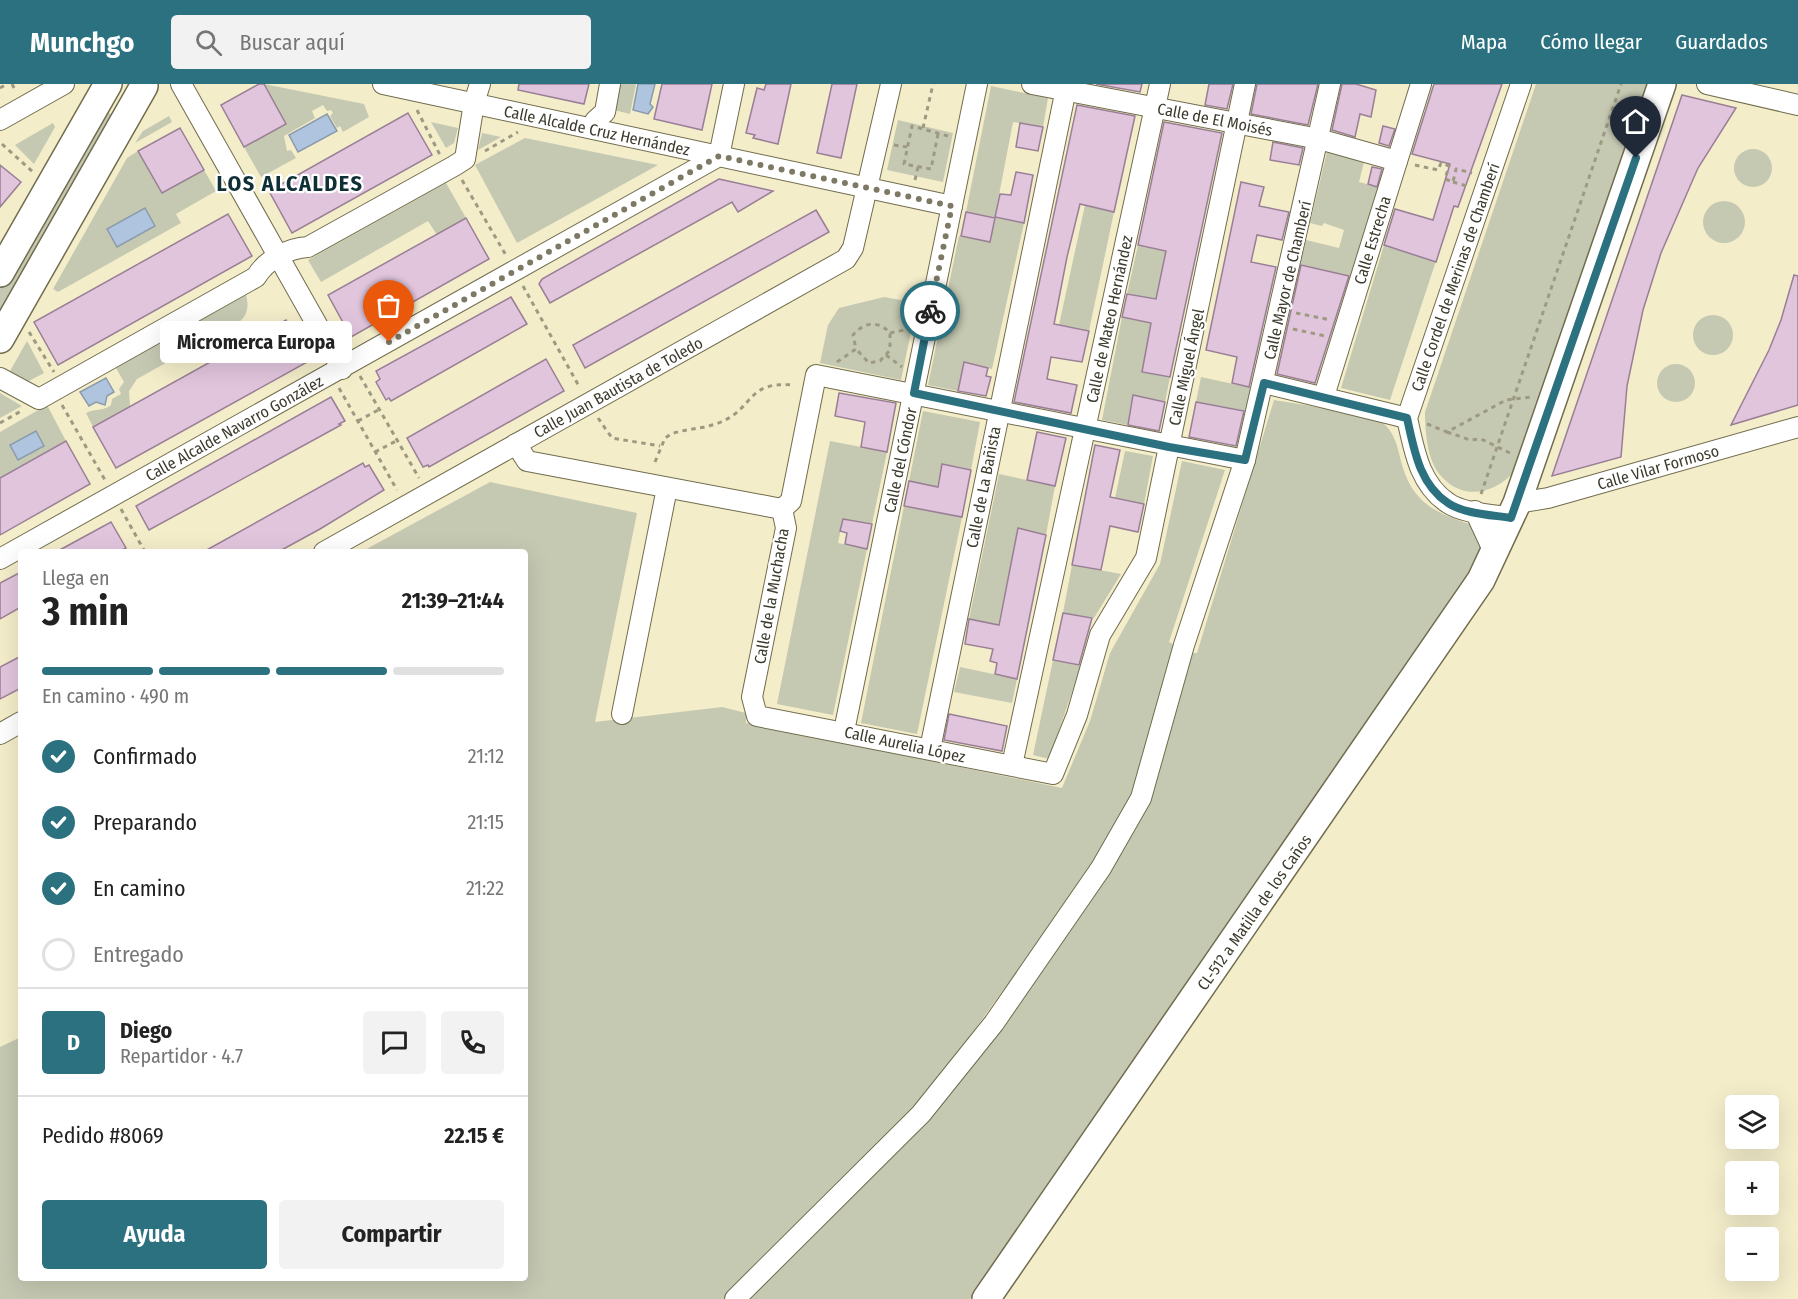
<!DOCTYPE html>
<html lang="es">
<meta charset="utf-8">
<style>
:root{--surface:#fff;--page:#f2f2f2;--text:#222;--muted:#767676;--line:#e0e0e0;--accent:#2b717f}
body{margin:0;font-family:"Fira Sans Condensed",sans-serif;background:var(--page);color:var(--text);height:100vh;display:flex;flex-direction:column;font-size:22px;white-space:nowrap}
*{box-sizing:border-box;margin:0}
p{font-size:20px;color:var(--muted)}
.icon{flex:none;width:33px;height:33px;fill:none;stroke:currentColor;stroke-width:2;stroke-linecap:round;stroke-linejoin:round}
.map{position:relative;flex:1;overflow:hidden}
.side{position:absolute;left:18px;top:465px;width:510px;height:732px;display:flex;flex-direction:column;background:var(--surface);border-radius:6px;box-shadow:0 6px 24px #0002}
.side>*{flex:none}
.buttons{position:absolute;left:1725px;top:1011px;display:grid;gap:12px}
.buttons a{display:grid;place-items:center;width:54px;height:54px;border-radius:6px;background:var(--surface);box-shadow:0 6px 24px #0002;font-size:30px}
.pin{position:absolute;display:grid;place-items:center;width:51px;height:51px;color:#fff;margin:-62px -26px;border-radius:50% 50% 50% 0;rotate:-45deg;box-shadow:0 0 6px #0007}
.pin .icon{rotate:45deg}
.courier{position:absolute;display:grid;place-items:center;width:60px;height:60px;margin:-30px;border:4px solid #2b717f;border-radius:50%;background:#fff;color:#222;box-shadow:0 2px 8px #0007}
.bubble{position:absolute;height:42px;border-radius:6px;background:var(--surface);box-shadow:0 6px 24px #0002;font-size:20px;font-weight:700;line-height:42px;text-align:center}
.summary em{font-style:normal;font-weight:700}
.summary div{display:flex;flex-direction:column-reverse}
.summary{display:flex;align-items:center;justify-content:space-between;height:102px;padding:0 24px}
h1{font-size:39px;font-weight:700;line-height:45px}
.bar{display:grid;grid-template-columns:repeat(4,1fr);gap:9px 6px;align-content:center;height:72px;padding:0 24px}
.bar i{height:8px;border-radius:4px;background:var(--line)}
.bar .selected{background:var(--accent)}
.bar p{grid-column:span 4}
.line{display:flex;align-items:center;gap:15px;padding:0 24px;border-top:2px solid var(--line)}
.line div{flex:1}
.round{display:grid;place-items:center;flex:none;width:63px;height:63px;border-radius:6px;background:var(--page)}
ol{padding:0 24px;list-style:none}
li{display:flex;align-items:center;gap:18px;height:66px}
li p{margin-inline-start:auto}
li .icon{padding:6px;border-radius:50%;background:var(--accent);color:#fff;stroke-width:4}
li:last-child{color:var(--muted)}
li i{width:33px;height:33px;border:3px solid var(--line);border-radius:50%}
.cta{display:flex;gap:12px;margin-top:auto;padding:12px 24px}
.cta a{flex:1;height:69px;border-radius:6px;background:var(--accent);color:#fff;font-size:24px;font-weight:700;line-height:69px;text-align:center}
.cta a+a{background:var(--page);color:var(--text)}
header{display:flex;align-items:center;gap:36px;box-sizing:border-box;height:84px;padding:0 30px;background:var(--accent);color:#fff}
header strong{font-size:28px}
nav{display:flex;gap:33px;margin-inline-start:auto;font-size:21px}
.search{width:420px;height:54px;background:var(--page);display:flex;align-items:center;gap:15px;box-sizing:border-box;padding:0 21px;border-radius:6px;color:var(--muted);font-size:22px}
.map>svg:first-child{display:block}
</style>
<header>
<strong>Munchgo</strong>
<div class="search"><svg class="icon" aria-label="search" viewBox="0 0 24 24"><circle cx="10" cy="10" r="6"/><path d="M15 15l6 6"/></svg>Buscar aquí</div>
<nav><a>Mapa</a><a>Cómo llegar</a><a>Guardados</a></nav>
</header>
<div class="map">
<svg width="1798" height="1215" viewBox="0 0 1798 1215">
<rect width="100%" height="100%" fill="#f3edca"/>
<g fill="#c5c9b2">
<path d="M 264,0 L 364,20 L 369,33 L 343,48 L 340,42 L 337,44 L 330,32 L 333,29 L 331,26 L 327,27 L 323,21 L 312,27 L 315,34 L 284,52 L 287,67 L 291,66 L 296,74 L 261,93 L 244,63 L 286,40 Z"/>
<path d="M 620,0 L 636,0 L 630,30 L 614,26 Z"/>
<path d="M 1536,0 L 1648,0 L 1514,388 C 1494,410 1463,417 1441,392 C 1427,377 1425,347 1425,328 Z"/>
<path d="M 991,2 L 1048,14 L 1043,43 L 1013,38 L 995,132 L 1024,139 L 992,285 L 964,278 L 958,307 L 928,301 L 959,152 L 990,158 L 995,134 L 966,128 Z"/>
<path d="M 101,24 L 119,35 L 0,244 L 0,202 Z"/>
<path d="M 169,32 L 172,38 L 135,59 L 143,47 Z"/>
<path d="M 898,36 L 953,49 L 943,98 L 887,86 Z"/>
<path d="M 431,38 L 458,44 L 454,59 L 446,64 Z"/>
<path d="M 53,39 L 55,43 L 34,80 L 15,61 Z"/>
<path d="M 482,49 L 501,53 L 478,66 Z"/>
<path d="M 525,54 L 658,81 L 517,159 L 475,81 Z"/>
<circle cx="1753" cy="84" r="19"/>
<path d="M 138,67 L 162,109 L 204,86 L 216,107 L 176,130 L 181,139 L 58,208 L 53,205 L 127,74 Z"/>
<path d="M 1327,68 L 1364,78 L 1359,98 L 1382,104 L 1353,193 L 1300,180 L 1306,156 L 1339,164 L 1344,146 L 1324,139 L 1322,142 L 1310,139 Z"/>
<path d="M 446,99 L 466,134 L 437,151 L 428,137 L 321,198 L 308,176 Z"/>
<circle cx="1724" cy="138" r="21"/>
<path d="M 1085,121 L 1114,128 L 1089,247 L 1059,241 Z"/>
<path d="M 1138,161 L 1166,167 L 1156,215 L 1127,210 Z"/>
<path d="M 1384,161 L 1436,177 L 1390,316 L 1341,304 Z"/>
<path d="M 246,211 C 249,222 248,231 239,238 L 137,295 L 129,307 L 130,322 L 93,343 L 86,329 C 95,324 102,328 111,321 L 112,315 L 121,310 L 119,305 L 124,298 L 116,284 Z"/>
<path d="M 884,213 L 917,219 L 901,296 L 820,279 L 828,241 L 839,224 Z"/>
<circle cx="1713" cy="251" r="20"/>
<path d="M 1122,233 L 1151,239 L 1142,288 L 1170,293 L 1165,318 L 1134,312 L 1128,341 L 1102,336 Z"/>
<path d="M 27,257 L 44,289 L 29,297 L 10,287 Z"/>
<circle cx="1676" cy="299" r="19"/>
<path d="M 1201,293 L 1252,304 L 1247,328 L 1196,318 Z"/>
<path d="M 0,309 L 22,322 L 0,334 Z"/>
<path d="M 1274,316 C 1291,319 1374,331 1382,338 C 1395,349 1397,361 1401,377 C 1412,420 1437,430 1476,442 L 1484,459 L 1481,480 L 970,1215 L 746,1215 L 838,1120 L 900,1066 L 960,991 L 1115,779 L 1190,569 L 1197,569 Z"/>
<path d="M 47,321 L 66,357 L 0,394 L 0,348 Z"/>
<path d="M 923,327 L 980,338 L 971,386 L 942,380 L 937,403 L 909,397 Z"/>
<path d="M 830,357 L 887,368 L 872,440 L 843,435 L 838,459 L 867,465 L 833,631 L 777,620 Z"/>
<path d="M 1125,367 L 1153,372 L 1144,420 L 1115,414 Z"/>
<path d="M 1182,377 L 1225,386 L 1169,558 L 1178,563 L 1133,708 L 1094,780 L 929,1009 L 727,1215 L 0,1215 L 0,963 L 21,953 L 21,1194 L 525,1194 L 525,468 L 361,468 L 490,398 L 637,429 L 595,638 L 722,623 L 746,629 L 746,639 L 1062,704 L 1090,637 L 1110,569 L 1160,480 Z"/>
<path d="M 999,390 L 1055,402 L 1046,451 L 1018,445 L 998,541 L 969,535 Z"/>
<path d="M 904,422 L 962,433 L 917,650 L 861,639 Z"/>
<path d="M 1072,481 L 1121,490 L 1094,534 L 1063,529 Z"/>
<path d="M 1053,576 L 1081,582 L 1049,675 L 1033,671 Z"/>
<path d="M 960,583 L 1017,595 L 1012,619 L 954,608 Z"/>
</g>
<g fill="#aec4df" stroke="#8c9baa" stroke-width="1.5">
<path d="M 638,0 L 655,0 L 650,20 L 653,23 L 648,30 L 633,26 Z"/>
<path d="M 327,30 L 337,47 L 298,68 L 289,51 Z"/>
<path d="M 145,124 L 155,142 L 117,163 L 107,145 Z"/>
<path d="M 106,294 L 114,308 L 107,312 L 105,321 L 96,318 L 89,322 L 80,308 Z"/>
<path d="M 36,347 L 44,362 L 18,376 L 10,361 Z"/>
</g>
<g fill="#e1c5dd" stroke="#997f95" stroke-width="1.5">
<path d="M 259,0 L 264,0 L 286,40 L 244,63 L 221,21 Z"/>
<path d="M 519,0 L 589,0 L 584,20 L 518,6 Z"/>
<path d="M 662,0 L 712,0 L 702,46 L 654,35 Z"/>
<path d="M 766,0 L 791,0 L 778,60 L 753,54 L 755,51 L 746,49 L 757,4 L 764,6 Z"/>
<path d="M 832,0 L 857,0 L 841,74 L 817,69 Z"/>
<path d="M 1096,0 L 1142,0 L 1140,8 Z"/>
<path d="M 1209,0 L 1233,0 L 1227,25 L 1205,21 Z"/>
<path d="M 1257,0 L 1318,0 L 1308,41 L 1251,30 Z"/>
<path d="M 1342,0 L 1356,0 L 1376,6 L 1371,33 L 1360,30 L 1355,53 L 1332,46 Z"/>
<path d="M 1434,0 L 1502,0 L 1458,123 L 1454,122 L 1436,178 L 1384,161 L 1395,125 L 1433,136 L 1450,80 L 1412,70 Z"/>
<path d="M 1682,11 L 1736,24 L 1698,84 L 1661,169 L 1643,226 L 1627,302 L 1621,373 L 1552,392 Z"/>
<path d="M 1077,21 L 1135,32 L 1114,128 L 1080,120 L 1067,173 L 1054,240 L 1089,247 L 1082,278 L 1051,273 L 1047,295 L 1077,301 L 1071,329 L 1014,318 Z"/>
<path d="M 408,29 L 432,71 L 292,149 L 269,107 Z"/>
<path d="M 1164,38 L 1222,49 L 1170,293 L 1142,288 L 1151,239 L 1122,233 L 1127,210 L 1156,215 L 1166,167 L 1138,161 Z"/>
<path d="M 1020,39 L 1043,43 L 1038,67 L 1016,63 Z"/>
<path d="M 1383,42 L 1395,45 L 1389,62 L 1379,59 Z"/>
<path d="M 180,44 L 204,86 L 162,109 L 138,67 Z"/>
<path d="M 1273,58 L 1303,64 L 1299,81 L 1270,76 Z"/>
<path d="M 0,81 L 21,98 L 0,123 Z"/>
<path d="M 1372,83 L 1382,85 L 1377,103 L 1368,100 Z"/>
<path d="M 1016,88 L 1033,91 L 1024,139 L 995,133 L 1000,110 L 1011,111 Z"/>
<path d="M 719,95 L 773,107 L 738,128 L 732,118 L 550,219 L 539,200 L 542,195 Z"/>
<path d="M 1241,98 L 1264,103 L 1259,122 L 1289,128 L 1282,156 L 1257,151 L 1251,178 L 1276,183 L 1249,303 L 1232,299 L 1237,273 L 1206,266 Z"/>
<path d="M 816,126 L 829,148 L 585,284 L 573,261 Z"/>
<path d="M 966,128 L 995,134 L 990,158 L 961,152 Z"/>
<path d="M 228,130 L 252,172 L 58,281 L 34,238 Z"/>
<path d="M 466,134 L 489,175 L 351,253 L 328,211 Z"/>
<path d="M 1301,181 L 1349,192 L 1315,299 L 1277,290 Z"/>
<path d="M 1794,191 L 1798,192 L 1798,321 L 1731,341 L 1769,266 L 1781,236 Z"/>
<path d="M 511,213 L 527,240 L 391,317 L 389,314 L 386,316 L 376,298 L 380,295 L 376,287 Z"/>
<path d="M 286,236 L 309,277 L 116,384 L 93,343 Z"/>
<path d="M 546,275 L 564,307 L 429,383 L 428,381 L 423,383 L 407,354 Z"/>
<path d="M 964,278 L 988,284 L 986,292 L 991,293 L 986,312 L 958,307 Z"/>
<path d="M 839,309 L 896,319 L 887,368 L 861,363 L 865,338 L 835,332 Z"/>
<path d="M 1133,311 L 1165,318 L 1159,347 L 1128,341 Z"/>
<path d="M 331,313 L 345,337 L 339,340 L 341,341 L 149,446 L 136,422 Z"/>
<path d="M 1196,318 L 1244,327 L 1236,362 L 1189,353 Z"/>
<path d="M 1037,348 L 1066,354 L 1055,402 L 1027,396 Z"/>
<path d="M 66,357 L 90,400 L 0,451 L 0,394 Z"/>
<path d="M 1095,361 L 1120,366 L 1110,413 L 1144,420 L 1138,448 L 1110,442 L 1101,486 L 1072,481 Z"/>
<path d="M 363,379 L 365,383 L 369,381 L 384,406 L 320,445 L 278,468 L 203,468 Z"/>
<path d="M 942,380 L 971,386 L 962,433 L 904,422 L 909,397 L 938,403 Z"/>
<path d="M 843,435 L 872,440 L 867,465 L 845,460 L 847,449 L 840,447 Z"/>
<path d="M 111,438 L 126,464 L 119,468 L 56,468 Z"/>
<path d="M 1018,444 L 1046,451 L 1017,595 L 995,590 L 997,579 L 990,577 L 993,565 L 965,560 L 969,535 L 999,541 Z"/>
<path d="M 21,488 L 21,523 L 0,535 L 0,499 Z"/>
<path d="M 1063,529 L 1092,534 L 1079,581 L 1053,576 Z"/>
<path d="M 21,572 L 21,604 L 0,615 L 0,583 Z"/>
<path d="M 949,630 L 1007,642 L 1002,667 L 944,656 Z"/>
</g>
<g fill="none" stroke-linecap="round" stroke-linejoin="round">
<g stroke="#716c4d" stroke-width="22">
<g id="street">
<path d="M 181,0 L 342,285"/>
<path d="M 383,0 L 952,122"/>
<path d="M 1032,0 L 1319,55 L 1397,77"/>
<path d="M 1245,0 L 1173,343 L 1146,474 L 1100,551 L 1077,631 L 1053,690 L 757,632 L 752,613 L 786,444 L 782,425 L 791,417 L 816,291 L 1245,376"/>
<path d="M 1707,0 L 1798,21"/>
<path d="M 0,36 L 64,0"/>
<path d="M 594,45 L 595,37 L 605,28 L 610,0"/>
<path d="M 719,72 L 734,0"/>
<path d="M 0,294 L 39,315 L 256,193 C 266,176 288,164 308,163 L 454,82 L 465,75 L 474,19 L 480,0"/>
<path d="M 1264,299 L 1407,334"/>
<path d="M 1324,312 L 1421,0"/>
<path d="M 516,360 L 527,377 L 782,425"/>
<path d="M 1517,419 L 1548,414 L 1798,343"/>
<path d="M 1475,427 L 1494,468"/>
<path d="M 1511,434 C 1493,430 1464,430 1448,419 C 1419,400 1414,365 1407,334 L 1521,0"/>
<path d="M 324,468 L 846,175 L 853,164 L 891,0"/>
<path d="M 0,475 L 719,72"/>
<path d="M 622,630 L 667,404"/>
<path d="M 844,647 L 977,0"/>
<path d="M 0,650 L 21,638"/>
<path d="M 930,665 L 1067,0"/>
<path d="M 1012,681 L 1160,0"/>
<path d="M 735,1215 L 921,1030 L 994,939 L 1101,784 L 1141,714 L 1184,561 L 1245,376 L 1330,0"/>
</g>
</g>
<g stroke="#716c4d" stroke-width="30">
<g id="secondary">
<path d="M 0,189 L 108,0"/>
<path d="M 0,255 L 144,2"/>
<path d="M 986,1215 L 1481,496 L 1517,419 L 1662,0"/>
</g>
</g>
<g stroke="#9e9a81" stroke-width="3" stroke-dasharray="4.5 4.5" stroke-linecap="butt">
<path d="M 12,0 L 15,6"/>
<path d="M 0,4 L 7,0"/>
<path d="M 417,26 L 440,71"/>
<path d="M 923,44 L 933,0"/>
<path d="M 938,50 L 931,85 L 904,80 L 912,42 L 948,52"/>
<path d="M 2,60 L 34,89"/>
<path d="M 894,61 L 907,63"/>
<path d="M 485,67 L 518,48"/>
<path d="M 1415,81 L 1438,86 L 1441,79 L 1449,82 L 1445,95 L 1453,98 L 1456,85 L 1472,89"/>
<path d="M 462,96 L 507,173"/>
<path d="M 915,96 L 918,83"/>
<path d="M 1453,98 L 1467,102"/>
<path d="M 523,202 L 580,304"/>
<path d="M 1296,229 L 1331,236"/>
<path d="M 1293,245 L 1325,252"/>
<path d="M 29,248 L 54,288"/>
<path d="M 890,249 L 909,245"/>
<path d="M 886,271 L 902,283"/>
<path d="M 837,278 L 856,265 L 853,251 C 864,238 878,236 890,249 L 890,266 L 880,277 L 869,279 L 856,265"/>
<path d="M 360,292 L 419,394"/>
<path d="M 339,304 L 397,406"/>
<path d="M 62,321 L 105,396"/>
<path d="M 598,334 L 612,354 L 660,362"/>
<path d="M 358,337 L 380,325"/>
<path d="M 0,339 L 23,326"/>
<path d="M 1427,340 L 1447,348 L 1506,316 L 1531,313"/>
<path d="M 1447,348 L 1470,356 L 1481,355 L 1512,370"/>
<path d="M 375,368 L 398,356"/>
<path d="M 655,378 L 665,354 L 671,350 C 688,344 705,345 721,338 C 754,324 747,297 792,301"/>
<path d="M 1481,410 L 1621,0"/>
<path d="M 121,425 L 145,468"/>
</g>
<use href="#street" stroke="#fff" stroke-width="20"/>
<use href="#secondary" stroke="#fff" stroke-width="27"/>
</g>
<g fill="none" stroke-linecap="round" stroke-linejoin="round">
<path stroke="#7d7964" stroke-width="6" stroke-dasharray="0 10.8" d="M 389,258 L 719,72 L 952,122 L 930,227"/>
<path stroke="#2b717f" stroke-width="8" d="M 930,227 L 914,309 L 1169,363 L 1245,376 L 1264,299 L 1407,334 C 1414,365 1419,400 1448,419 C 1464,430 1493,431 1511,434 L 1636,74"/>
</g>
<g text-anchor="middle" stroke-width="4.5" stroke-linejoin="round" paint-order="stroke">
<g font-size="16" fill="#3d3b2d" stroke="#fff">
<text transform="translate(1215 35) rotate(11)" y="6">Calle de El Moisés</text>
<text transform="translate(597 46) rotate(12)" y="6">Calle Alcalde Cruz Hernández</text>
<text transform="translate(1372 156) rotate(-73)" y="6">Calle Estrecha</text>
<text transform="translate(1455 193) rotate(-71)" y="6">Calle Cordel de Merinas de Chamberí</text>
<text transform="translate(1287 196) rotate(-77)" y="6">Calle Mayor de Chamberí</text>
<text transform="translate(1109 235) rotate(-78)" y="6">Calle de Mateo Hernández</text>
<text transform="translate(1186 283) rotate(-78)" y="6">Calle Miguel Ángel</text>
<text transform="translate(618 303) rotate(-29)" y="6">Calle Juan Bautista de Toledo</text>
<text transform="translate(234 344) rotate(-29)" y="6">Calle Alcalde Navarro González</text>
<text transform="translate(900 376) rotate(-78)" y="6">Calle del Cóndor</text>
<text transform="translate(1658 383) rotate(-16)" y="6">Calle Vilar Formoso</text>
<text transform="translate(983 403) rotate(-79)" y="6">Calle de La Bañista</text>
<text transform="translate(771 512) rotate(-80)" y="6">Calle de la Muchacha</text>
<text transform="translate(905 660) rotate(12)" y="6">Calle Aurelia López</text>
<text transform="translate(1254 828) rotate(-55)" y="6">CL-512 a Matilla de los Caños</text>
</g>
<g font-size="22" font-weight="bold" letter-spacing="1.5" fill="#0e2f36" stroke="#fff">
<text x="290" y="107">LOS ALCALDES</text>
</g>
</g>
</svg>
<div class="buttons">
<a><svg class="icon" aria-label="layers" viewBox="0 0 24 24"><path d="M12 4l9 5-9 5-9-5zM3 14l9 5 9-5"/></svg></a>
<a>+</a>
<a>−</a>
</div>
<div class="pin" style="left:389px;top:258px;background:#ea580c"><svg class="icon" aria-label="bag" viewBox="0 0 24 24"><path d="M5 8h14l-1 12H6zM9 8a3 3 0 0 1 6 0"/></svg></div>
<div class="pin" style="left:1636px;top:74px;background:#1f2937"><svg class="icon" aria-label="home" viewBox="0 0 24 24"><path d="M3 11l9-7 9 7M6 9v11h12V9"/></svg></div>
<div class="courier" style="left:930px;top:227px"><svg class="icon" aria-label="bike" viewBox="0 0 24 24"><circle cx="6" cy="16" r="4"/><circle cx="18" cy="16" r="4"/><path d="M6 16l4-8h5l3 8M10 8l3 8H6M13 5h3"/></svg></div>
<div class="bubble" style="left:160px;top:237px;width:192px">Micromerca Europa</div>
<section class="side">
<div class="summary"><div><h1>3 min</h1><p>Llega en</p></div><em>21:39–21:44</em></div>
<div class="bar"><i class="selected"></i><i class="selected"></i><i class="selected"></i><i></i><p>En camino · 490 m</p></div>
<ol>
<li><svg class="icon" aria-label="check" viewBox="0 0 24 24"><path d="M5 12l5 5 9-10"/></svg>Confirmado<p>21:12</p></li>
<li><svg class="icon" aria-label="check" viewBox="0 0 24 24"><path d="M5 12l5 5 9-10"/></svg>Preparando<p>21:15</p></li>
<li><svg class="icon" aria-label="check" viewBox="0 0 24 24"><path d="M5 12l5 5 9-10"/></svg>En camino<p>21:22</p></li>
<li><i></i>Entregado</li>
</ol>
<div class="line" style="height:108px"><b class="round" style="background:var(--accent);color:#fff">D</b><div><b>Diego</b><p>Repartidor · 4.7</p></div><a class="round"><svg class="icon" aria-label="chat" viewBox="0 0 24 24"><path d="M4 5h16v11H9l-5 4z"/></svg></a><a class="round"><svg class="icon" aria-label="phone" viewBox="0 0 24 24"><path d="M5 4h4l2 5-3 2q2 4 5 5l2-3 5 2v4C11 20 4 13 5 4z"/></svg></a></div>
<div class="line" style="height:78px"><div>Pedido #8069</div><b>22.15 €</b></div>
<div class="cta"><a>Ayuda</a><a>Compartir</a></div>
</section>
</div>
